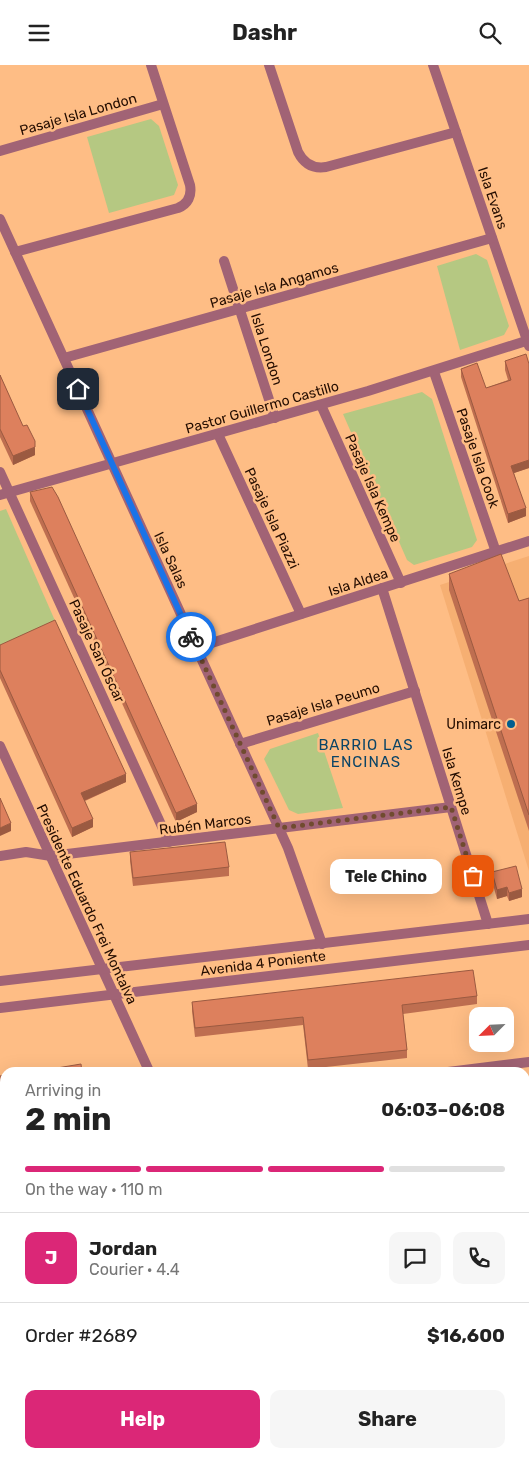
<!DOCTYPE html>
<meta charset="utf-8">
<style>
:root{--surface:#fff;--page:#f6f6f6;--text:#222;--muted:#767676;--line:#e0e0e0;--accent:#db2777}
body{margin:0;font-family:Rubik,sans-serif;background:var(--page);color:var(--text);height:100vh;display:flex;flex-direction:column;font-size:19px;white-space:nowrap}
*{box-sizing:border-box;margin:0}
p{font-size:16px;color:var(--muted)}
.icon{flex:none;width:28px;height:28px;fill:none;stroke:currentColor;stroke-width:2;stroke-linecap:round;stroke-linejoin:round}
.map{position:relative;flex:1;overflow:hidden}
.sheet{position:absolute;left:0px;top:1002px;width:530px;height:391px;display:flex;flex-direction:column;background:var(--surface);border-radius:15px 15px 0 0;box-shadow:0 5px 20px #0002}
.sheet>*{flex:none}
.needle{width:32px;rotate:246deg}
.tools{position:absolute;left:469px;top:942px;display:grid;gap:10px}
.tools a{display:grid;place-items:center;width:45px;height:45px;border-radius:10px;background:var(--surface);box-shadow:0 5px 20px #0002;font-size:25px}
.pin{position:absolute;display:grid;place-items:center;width:42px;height:42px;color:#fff;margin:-21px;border-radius:10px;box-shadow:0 2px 8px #0006}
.courier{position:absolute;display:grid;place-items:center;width:50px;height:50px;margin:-25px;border:4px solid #1a73e8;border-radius:50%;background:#fff;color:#222;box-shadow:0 1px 6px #0007}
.bubble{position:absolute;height:35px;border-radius:10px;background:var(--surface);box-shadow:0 5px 20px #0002;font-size:16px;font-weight:700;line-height:35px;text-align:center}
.headline em{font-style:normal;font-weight:700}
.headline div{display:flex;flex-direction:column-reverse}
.headline{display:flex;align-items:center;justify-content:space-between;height:85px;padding:0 25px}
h1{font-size:32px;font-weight:700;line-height:38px}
.bar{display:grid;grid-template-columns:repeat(4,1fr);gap:8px 5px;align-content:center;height:60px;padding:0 25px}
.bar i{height:6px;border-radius:4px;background:var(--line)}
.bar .selected{background:var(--accent)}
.bar p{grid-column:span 4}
.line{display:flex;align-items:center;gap:12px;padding:0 25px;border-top:1px solid var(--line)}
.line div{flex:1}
.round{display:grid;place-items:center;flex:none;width:52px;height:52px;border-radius:10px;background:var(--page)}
.action{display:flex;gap:10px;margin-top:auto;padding:10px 25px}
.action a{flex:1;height:58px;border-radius:10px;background:var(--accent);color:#fff;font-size:20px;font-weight:700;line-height:58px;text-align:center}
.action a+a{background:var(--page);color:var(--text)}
header{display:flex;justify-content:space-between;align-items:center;height:65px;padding:0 25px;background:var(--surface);font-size:22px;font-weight:700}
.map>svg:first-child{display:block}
</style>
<header><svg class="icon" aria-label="menu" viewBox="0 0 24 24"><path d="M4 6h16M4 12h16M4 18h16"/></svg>Dashr<svg class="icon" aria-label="search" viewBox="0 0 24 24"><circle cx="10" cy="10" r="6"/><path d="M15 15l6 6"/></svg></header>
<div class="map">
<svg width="529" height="1393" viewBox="0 0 529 1393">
<rect width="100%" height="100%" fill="#febd85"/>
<path fill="#f6af72" d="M 529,491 L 529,806 L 440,520 Z"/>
<g fill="#b5c882">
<path d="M 151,54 L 159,61 L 178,120 L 174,130 L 109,148 L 87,72 Z"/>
<path d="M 476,189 L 487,195 L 509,261 L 504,270 L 460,285 L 437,201 Z"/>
<path d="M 422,327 L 432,334 L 477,475 L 472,482 L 414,500 L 407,495 L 343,349 Z"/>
<path d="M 6,444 L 56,558 L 0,583 L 0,446 Z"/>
<path d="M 318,668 L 343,743 L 298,749 L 289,745 L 264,694 L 270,684 Z"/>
<rect x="0" y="1290" width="5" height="95"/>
</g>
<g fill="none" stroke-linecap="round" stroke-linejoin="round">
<g stroke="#a16375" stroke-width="10">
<path d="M 269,0 L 298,87 C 304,99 313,104 326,102 L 456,67"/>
<path d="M 433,0 L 529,281"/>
<path d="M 0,86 L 163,39"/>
<path d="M 0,154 L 288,783 L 322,879"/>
<path d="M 15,187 L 178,143 C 188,139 192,131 190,120 L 151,0"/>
<path d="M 224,196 L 275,353"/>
<path d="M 64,293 L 492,173"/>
<path d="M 434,307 L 496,487"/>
<path d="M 321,340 L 401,518"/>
<path d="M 218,369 L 301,549"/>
<path d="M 0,407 L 169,777"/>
<path d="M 0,430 L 368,326 L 529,275"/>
<path d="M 382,523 L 488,859"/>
<path d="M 196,583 L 529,476"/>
<path d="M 240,679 L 415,626"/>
<path d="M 0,681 L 150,1008"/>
<path d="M 0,791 L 26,787 L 51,791 L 451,742"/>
<path d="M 440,1008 L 529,997"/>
<path d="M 0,1066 L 5,1066"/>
<path d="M 525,1108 L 529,1107"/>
<path d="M 525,1218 L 529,1217"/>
<path d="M 0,1227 L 5,1238"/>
<path d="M 0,1278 L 5,1277"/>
<path d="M 525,1321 L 529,1321"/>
<path d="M 74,1389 L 76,1393"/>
<path d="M 203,1389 L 205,1393"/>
<path d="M 325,1389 L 327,1393"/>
<path d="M 0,1391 L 14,1389"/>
</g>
<g stroke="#a16375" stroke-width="10">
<path d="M 0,916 L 529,854"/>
<path d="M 0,943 L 529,880"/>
</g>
</g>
<g fill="#be6e50">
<path d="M 505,296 L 529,299 L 529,403 L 514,408 L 526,451 L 508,458 L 461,312 L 461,304 L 486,323 L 508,315 L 505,305 Z"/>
<path d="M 0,310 L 35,390 L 13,400 L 0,372 Z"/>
<path d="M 30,427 L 197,747 L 176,757 L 30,436 Z"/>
<path d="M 449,509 L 519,536 L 529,533 L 529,766 L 449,525 Z"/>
<path d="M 0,580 L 126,717 L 85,736 L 93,762 L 72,772 L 0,613 Z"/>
<path d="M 130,787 L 229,802 L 229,811 L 133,821 L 130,796 Z"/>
<path d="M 492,807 L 522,832 L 509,836 L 507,831 L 497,834 L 492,816 Z"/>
<path d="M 477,931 L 477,939 L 403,949 L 407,985 L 407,993 L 308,1004 L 303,960 L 195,972 L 192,946 L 192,937 Z"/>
<path d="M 5,1010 L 5,1046 L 0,1046 L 0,1011 Z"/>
<path d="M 0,1101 L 5,1111 L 5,1185 L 0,1174 Z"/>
<path d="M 100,1389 L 192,1389 L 193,1393 L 102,1393 Z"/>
<path d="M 221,1389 L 255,1389 L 255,1393 L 223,1393 Z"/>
</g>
<g fill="#9b5a41">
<path d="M 35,382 L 35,390 L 13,400 L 13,391 Z"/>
<path d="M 529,395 L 529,403 L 511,409 L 511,401 Z"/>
<path d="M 526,443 L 526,451 L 508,458 L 508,449 Z"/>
<path d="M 126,709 L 126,717 L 81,737 L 81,728 Z"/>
<path d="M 197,739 L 197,747 L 176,757 L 176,748 Z"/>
<path d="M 93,754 L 93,762 L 72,772 L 72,763 Z"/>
<path d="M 11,758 L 11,766 L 0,771 L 0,763 Z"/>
<path d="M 507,822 L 507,831 L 497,834 L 497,825 Z"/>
<path d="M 522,824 L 522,832 L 509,836 L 509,828 Z"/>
<path d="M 159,1389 L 161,1389 L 161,1393 L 149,1393 Z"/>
<path d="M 255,1390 L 255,1393 L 248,1393 Z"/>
</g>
<g fill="#dd805d" stroke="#9b5a41">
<path d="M 526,289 L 529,299 L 529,395 L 511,401 L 526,443 L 508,449 L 461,304 L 477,298 L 486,323 L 511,315 L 505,296 Z"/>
<path d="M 0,310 L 23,361 L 27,360 L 35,376 L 35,382 L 13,391 L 0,364 Z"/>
<path d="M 52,422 L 58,432 L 197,739 L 176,748 L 30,427 Z"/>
<path d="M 501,489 L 519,536 L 529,533 L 529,750 L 449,509 Z"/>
<path d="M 55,555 L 126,709 L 81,728 L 93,754 L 72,763 L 0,605 L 0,580 Z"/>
<path d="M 0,733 L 11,758 L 0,763 Z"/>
<path d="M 225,777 L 229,802 L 133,813 L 130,787 Z"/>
<path d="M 516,801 L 522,824 L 509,828 L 507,822 L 497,825 L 492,807 Z"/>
<path d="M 473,905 L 477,931 L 402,940 L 407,985 L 308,995 L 303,952 L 195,963 L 192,937 Z"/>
<path d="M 81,999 L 82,1008 L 27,1008 Z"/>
<path d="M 5,1010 L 5,1037 L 0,1038 L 0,1011 Z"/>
<path d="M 0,1101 L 5,1111 L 5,1177 L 0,1166 Z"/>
<path d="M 525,1328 L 529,1355 L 529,1393 L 371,1393 L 371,1391 L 388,1389 L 525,1389 Z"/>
<path d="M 104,1389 L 159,1389 L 149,1393 L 107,1393 Z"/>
<path d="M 162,1389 L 192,1389 L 193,1392 L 190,1393 L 164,1393 Z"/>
<path d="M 225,1389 L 255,1389 L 255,1390 L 248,1393 L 227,1393 Z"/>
<path d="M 58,1391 L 58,1393 L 38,1393 Z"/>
</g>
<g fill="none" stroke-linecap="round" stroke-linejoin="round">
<path stroke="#704b2f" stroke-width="5" stroke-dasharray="0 9" d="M 191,572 L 279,763 L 451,742 L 473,811"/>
<path stroke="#1a73e8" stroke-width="6" d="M 78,324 L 191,572"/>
</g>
<circle fill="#005e8f" stroke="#febd85" stroke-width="2" cx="511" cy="659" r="5"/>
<g text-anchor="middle" stroke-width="5" stroke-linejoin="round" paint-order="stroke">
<g font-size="14" fill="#240d00" stroke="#febd85">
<text transform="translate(78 49) rotate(-16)" y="5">Pasaje Isla London</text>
<text transform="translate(493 133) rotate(71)" y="5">Isla Evans</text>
<text transform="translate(274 220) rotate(-16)" y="5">Pasaje Isla Angamos</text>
<text transform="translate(267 284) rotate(72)" y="5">Isla London</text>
<text transform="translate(262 342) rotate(-16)" y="5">Pastor Guillermo Castillo</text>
<text transform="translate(478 393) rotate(71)" y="5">Pasaje Isla Cook</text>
<text transform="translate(373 423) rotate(66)" y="5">Pasaje Isla Kempe</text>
<text transform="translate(272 453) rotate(65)" y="5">Pasaje Isla Piazzi</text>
<text transform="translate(171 495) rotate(65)" y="5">Isla Salas</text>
<text transform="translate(358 517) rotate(-18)" y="5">Isla Aldea</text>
<text transform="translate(97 586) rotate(65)" y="5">Pasaje San Óscar</text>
<text transform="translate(323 639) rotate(-17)" y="5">Pasaje Isla Peumo</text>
<text transform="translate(457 716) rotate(73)" y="5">Isla Kempe</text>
<text transform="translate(205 759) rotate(-7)" y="5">Rubén Marcos</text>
<text transform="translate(87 839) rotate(65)" y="5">Presidente Eduardo Frei Montalva</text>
<text transform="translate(263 898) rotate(-7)" y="5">Avenida 4 Poniente</text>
</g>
<g font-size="14" fill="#240d00" stroke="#febd85" text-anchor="end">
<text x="501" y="664">Unimarc</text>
</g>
<g font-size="15" letter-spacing="1" fill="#0b4466" stroke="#febd85">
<text x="366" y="685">BARRIO LAS<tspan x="366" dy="17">ENCINAS</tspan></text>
</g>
</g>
</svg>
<div class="tools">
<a><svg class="needle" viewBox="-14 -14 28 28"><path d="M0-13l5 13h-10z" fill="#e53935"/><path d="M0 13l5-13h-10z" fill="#767676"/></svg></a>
</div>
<div class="pin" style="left:473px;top:811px;background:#ea580c"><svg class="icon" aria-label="bag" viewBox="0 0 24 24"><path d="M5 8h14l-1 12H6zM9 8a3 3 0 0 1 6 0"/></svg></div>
<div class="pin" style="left:78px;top:324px;background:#1f2937"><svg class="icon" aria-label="home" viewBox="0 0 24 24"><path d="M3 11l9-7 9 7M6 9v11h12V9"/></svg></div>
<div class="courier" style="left:191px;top:572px"><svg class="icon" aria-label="bike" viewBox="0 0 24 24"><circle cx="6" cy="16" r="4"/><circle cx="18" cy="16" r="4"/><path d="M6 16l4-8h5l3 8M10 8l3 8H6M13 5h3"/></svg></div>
<div class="bubble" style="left:330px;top:794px;width:112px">Tele Chino</div>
<section class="sheet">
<div class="headline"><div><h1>2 min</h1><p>Arriving in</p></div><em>06:03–06:08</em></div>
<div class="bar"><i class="selected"></i><i class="selected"></i><i class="selected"></i><i></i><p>On the way · 110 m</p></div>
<div class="line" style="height:90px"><b class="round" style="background:var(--accent);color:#fff">J</b><div><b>Jordan</b><p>Courier · 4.4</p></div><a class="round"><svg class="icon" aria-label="chat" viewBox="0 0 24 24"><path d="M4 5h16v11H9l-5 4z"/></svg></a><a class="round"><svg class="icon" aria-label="phone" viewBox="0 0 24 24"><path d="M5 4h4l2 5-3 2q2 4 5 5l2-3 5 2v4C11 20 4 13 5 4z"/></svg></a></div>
<div class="line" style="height:65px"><div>Order #2689</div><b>$16,600</b></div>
<div class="action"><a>Help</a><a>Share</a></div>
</section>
</div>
